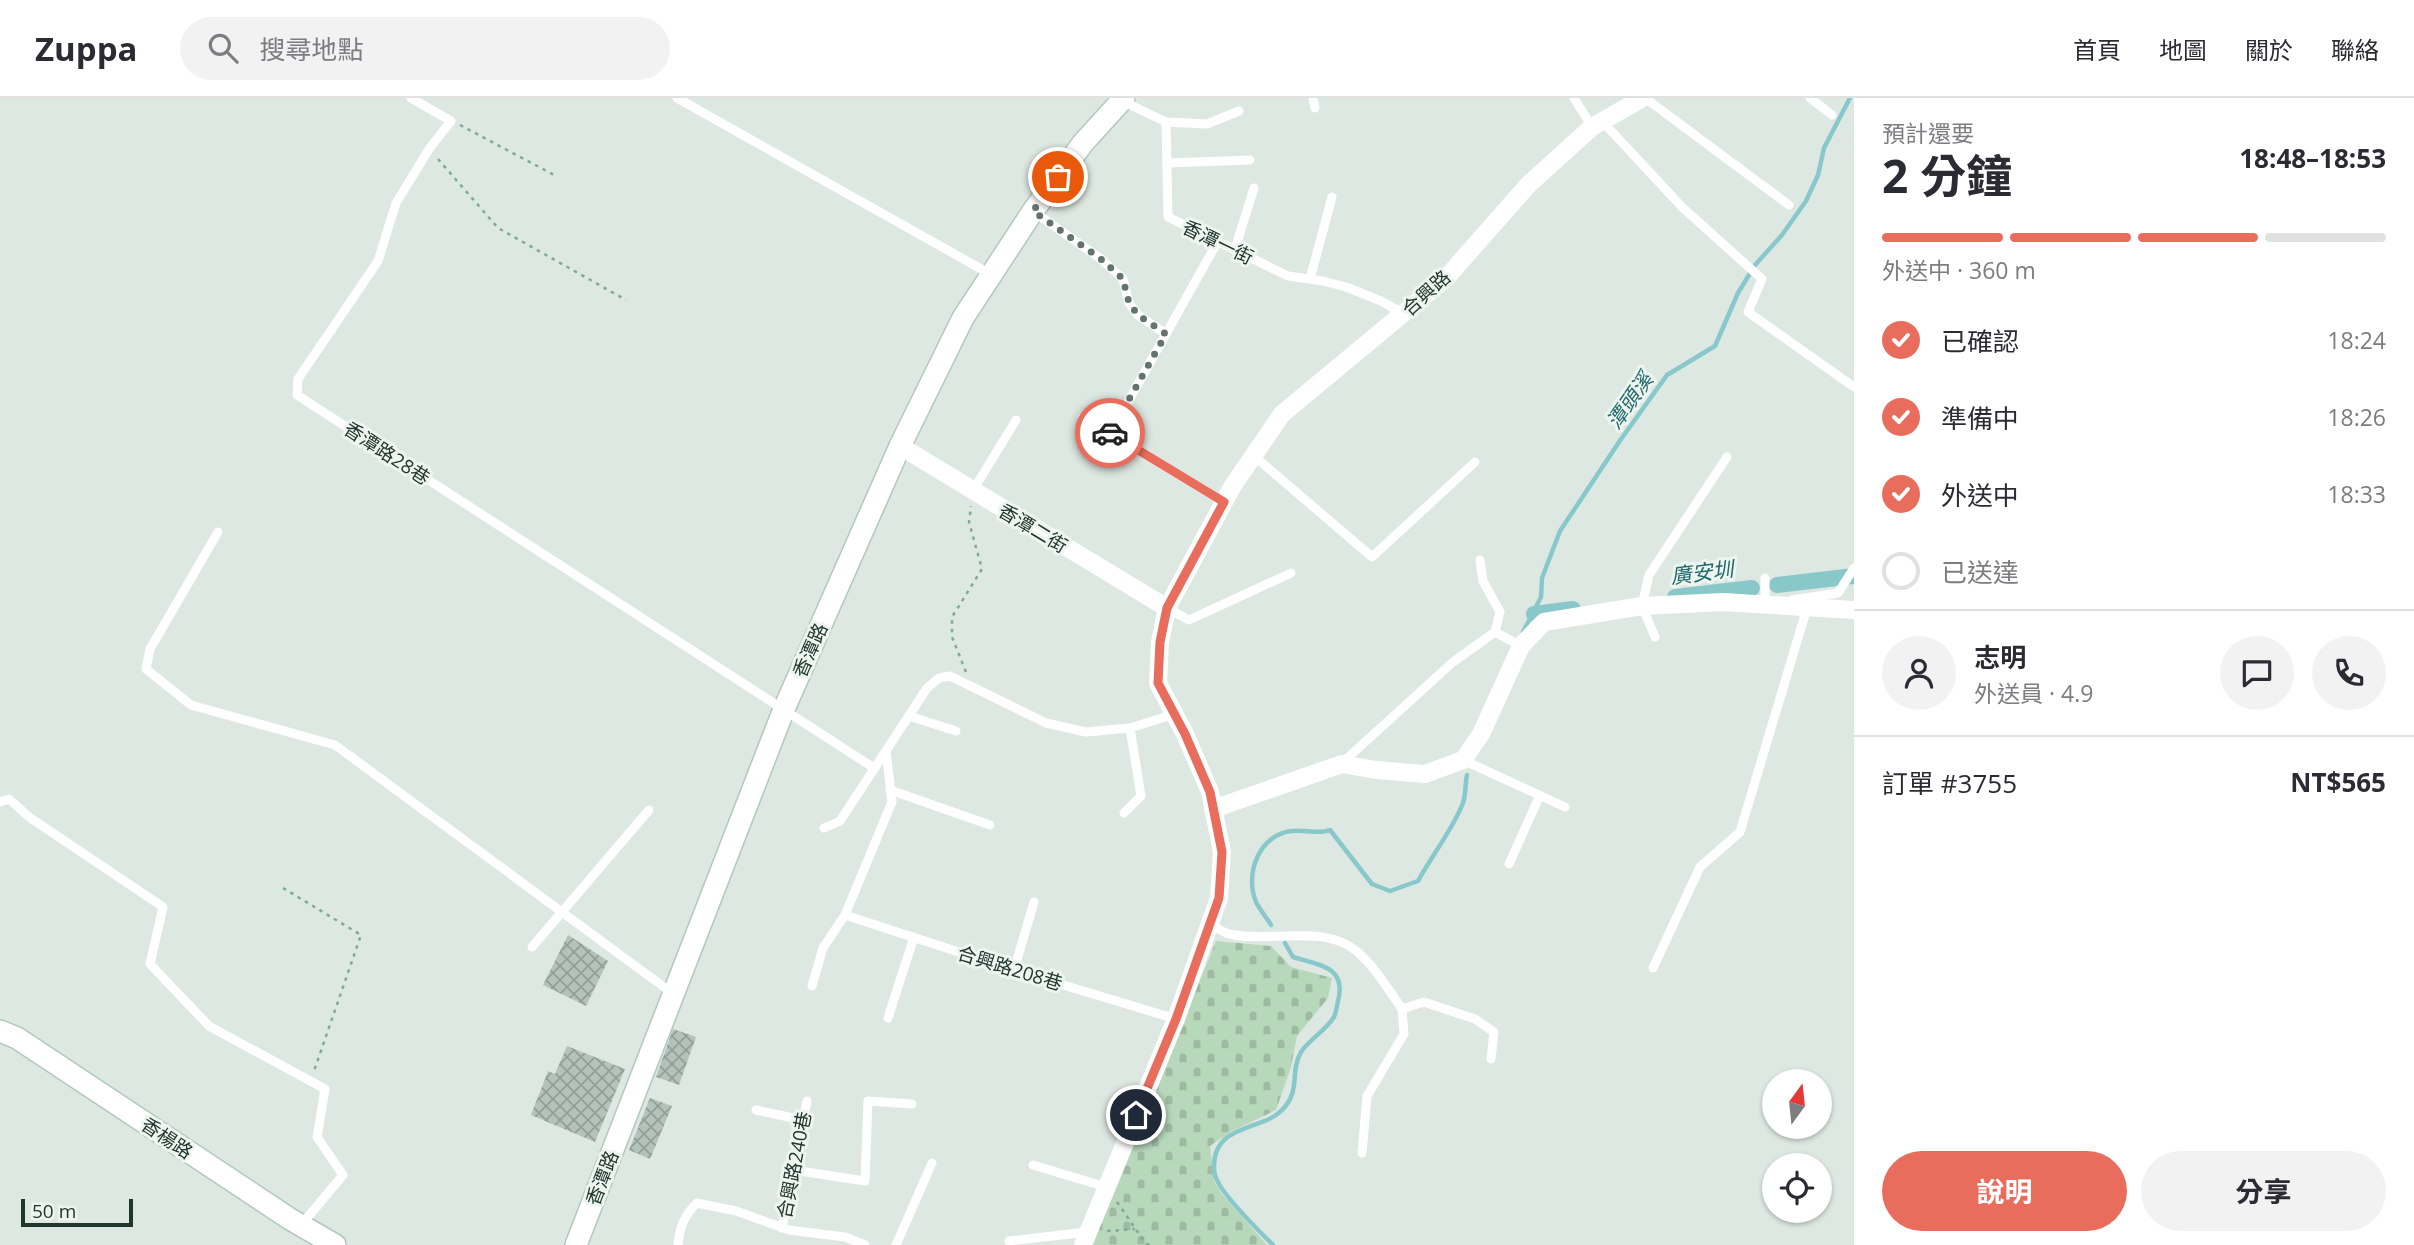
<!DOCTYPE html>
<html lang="zh-TW">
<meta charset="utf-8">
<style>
:root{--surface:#fff;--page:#f2f2f3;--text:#2b2b33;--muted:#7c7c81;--line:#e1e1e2;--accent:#e86d5c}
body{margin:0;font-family:"Open Sans","Noto Sans TC",sans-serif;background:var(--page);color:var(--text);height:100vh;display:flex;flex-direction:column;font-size:26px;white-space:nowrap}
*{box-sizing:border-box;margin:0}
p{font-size:23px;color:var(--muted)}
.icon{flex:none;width:38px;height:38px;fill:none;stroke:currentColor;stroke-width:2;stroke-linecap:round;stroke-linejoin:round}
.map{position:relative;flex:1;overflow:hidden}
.panel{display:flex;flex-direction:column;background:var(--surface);width:560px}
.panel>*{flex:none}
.needle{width:46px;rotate:15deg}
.fabs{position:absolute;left:1762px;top:971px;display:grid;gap:14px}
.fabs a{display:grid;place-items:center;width:70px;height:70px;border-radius:50%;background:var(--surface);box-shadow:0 2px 5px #0004;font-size:35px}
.scale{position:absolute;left:21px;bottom:18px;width:112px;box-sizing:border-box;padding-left:7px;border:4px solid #20362e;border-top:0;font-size:19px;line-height:24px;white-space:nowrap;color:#20362e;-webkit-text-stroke:5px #eef5f0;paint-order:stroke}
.pin{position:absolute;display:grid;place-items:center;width:60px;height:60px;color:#fff;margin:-30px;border:4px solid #fff;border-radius:50%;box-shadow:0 2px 7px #0007}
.courier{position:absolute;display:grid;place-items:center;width:70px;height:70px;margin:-35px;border:5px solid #e86d5c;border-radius:50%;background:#fff;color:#222;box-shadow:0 2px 9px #0007}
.overview em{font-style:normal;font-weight:700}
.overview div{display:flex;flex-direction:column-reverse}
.overview{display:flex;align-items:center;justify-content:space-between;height:119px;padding:0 28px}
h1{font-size:46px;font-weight:700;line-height:52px}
.bar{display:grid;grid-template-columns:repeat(4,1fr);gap:10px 7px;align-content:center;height:84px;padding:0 28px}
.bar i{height:9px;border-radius:5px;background:var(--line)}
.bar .selected{background:var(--accent)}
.bar p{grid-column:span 4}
.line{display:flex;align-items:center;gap:18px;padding:0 28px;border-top:2px solid var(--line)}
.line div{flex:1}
.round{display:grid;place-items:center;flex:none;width:74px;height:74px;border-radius:37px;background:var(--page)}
ol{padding:0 28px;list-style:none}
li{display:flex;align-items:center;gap:21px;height:77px}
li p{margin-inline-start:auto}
li .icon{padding:7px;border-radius:50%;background:var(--accent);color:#fff;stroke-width:4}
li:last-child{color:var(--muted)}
li i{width:38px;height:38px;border:4px solid var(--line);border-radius:50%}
.action{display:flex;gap:14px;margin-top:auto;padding:14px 28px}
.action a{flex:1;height:80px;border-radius:42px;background:var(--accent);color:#fff;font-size:28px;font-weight:700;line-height:80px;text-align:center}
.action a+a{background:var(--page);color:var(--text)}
header{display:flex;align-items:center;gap:42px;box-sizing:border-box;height:98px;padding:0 35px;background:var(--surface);border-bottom:2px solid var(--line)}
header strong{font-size:33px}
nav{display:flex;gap:38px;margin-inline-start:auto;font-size:24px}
.search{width:490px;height:63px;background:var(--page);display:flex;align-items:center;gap:18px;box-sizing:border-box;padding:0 24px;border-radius:38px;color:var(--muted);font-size:26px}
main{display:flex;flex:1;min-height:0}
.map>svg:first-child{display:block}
</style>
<header>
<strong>Zuppa</strong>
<div class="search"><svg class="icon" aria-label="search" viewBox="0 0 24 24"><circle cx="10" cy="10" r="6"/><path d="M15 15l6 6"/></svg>搜尋地點</div>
<nav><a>首頁</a><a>地圖</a><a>關於</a><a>聯絡</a></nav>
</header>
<main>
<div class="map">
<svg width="1854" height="1147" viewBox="0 0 1854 1147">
<defs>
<pattern id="cemetery-stones" width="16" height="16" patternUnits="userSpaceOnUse" patternTransform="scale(1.75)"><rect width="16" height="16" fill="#b8d8bc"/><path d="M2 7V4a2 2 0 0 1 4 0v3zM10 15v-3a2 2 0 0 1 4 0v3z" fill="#9ebaa2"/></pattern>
<pattern id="building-cross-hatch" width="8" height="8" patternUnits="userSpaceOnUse" patternTransform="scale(1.75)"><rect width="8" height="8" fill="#b3c3bb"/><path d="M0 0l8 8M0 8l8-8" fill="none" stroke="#919f98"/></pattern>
</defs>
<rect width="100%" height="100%" fill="#dee8e2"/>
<path fill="url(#cemetery-stones)" d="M 1216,843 L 1271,848 L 1291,869 L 1332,880 L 1328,900 L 1297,938 L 1291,969 L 1276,1012 L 1232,1033 L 1210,1048 L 1214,1083 L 1222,1096 L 1267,1147 L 1092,1147 Z"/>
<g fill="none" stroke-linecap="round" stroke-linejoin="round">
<g stroke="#89c8ca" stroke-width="4.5">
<path d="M 1523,534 L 1541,499 L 1542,480 L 1560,433 L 1619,344 L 1667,277 L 1715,248 L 1738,195 L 1755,167 L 1782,137 L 1806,103 L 1818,77 L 1824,50 L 1850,0"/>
<path d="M 1271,827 C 1267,820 1260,812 1256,804 C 1244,775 1260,736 1292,733 C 1306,731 1317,737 1330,732 L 1372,786 L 1390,793 L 1418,783 C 1432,757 1453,731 1463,705 C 1466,696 1465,686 1467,677"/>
<path d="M 1273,1147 C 1259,1133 1224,1099 1217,1082 C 1215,1079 1214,1071 1214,1067 C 1215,1026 1262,1032 1281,1013 C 1302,993 1289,975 1301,954 C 1310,941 1326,932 1334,919 C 1336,914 1337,908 1338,903 C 1347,869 1320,867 1293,859 L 1285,845"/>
</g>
<g stroke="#89c8ca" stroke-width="16">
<path d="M 1777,487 L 1854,478"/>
<path d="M 1675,499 L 1752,490"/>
<path d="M 1534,516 L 1573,511"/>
</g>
</g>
<g fill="url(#building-cross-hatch)">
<path d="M 568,837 L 608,863 L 586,908 L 543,887 Z"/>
<path d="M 673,931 L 696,939 L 679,987 L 656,979 Z"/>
<path d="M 567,948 L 625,971 L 595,1044 L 531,1017 L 548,973 L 555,976 Z"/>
<path d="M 650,1000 L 672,1008 L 650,1061 L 629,1052 Z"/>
</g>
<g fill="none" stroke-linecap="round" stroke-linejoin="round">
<g stroke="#b2c7bd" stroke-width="24">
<g id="secondary">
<path d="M 0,933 L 17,940 L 290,1121 L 335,1147"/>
<path d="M 576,1147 L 784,611 L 900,348 L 963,220 L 1033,113 L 1083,45 L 1124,0"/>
</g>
</g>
<g stroke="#80aa98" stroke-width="2.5" stroke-dasharray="3.5 5" stroke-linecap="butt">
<path d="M 460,27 L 556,78"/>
<path d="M 438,61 L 498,130 L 626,202"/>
<path d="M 966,574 L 952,539 L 952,519 L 982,471 L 969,424 L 971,408"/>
<path d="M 283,790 L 361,837 L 314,973"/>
<path d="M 1117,1104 L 1146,1146 L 1152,1147"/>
<path d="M 1107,1133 L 1135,1131"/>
</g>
<g stroke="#fff" stroke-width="9">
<path d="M 411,0 L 451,23 L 429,51 L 396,105 L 378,163 L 298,281 L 297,297 L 874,670"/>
<path d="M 677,0 L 990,176"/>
<path d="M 1313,0 L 1315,10"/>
<path d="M 1574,0 L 1592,29"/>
<path d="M 1645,0 L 1789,107"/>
<path d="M 1810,0 L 1832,17"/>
<path d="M 1122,3 L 1166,24 L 1168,119 L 1288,178 L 1323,183 L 1346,189 L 1381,203 L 1404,216"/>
<path d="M 1602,23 L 1682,109 L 1762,181 L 1748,214 L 1854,289"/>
<path d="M 1166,24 L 1207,26 L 1239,13"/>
<path d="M 1169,65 L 1250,62"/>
<path d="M 1034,114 L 1101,161 L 1123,181 L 1129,205 L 1138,217 L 1166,236"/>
<path d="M 1235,151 L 1254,90"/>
<path d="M 1310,181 L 1332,99"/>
<path d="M 1082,319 L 1224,404"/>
<path d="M 1110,336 L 1218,143"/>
<path d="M 1254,358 L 1372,459 L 1475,364"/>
<path d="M 972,394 L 1016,322"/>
<path d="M 218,434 L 150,551 L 146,571 L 191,607 L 335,647 L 672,895"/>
<path d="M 1765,480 L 1765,507"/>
<path d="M 1792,502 L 1838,495 L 1854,470"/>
<path d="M 1167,510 L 1189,522 L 1291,475"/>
<path d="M 1495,534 L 1521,548"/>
<path d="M 1655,539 L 1642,508 L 1649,477 L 1727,359"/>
<path d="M 909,618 L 956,633"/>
<path d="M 886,653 L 892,704 L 845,817 L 1014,872 L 1176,921"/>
<path d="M 1463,662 L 1565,709"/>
<path d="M 1343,664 L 1453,564 L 1495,534 L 1500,514 L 1483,483 L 1480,462"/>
<path d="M 890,692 L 990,727"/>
<path d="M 0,704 L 9,701 L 29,719 L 163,809 L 150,866 L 209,928 L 325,991 L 317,1039 L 343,1077 L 302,1126"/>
<path d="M 1124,715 L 1141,698 L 1130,630"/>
<path d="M 824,730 L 840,723 L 927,590 L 939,580 L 950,578 L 1046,625 L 1086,634 L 1130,630 L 1175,616"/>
<path d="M 1509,766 L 1540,697"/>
<path d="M 1210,826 C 1216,829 1222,834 1229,836 C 1267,845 1323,826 1355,852 C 1374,867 1388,891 1402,911"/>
<path d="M 532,849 L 649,712"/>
<path d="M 1653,870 L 1700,769 L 1740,734 L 1807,510"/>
<path d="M 1014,872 L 1034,804"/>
<path d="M 812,888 L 823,850 L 845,817"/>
<path d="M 888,920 L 914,839"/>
<path d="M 756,1012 L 803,1022"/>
<path d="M 1362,1055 L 1367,998 L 1404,936 L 1402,911 L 1424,904 L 1475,921 L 1494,934 L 1491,961"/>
<path d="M 1033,1067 L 1106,1089"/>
<path d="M 793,1072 L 865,1083 L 868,1003 L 912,1006"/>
<path d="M 782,1130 L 807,1003"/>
<path d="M 1009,1143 L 1087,1134"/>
<path d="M 678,1147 C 679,1131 685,1116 697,1105 L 736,1113 L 789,1132 L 845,1139 L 865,1147"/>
<path d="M 896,1147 L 932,1065"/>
</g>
<g stroke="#fff" stroke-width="18">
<path d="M 900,348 L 1167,510"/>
<path d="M 1213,711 L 1342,666 L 1376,672 L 1425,676 L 1463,662 L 1481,636 L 1521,548 L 1544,524 L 1642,508 L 1723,504 L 1854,512"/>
<path d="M 1083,1147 L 1176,921 L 1219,800 L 1222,754 L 1210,694 L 1185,636 L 1158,585 L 1160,544 L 1167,510 L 1232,389 L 1282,316 L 1447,179 L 1529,86 L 1592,29 L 1643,0"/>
</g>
<use href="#secondary" stroke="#fff" stroke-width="21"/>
</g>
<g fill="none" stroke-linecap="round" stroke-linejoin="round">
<path stroke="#62746d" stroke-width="7" stroke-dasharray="0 12.6" d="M 1058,79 L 1033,113 L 1101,161 L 1123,181 L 1129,205 L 1138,217 L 1166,236 L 1110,335"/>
<path stroke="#e86d5c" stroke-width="9" d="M 1110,335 L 1224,404 L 1167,510 L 1160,544 L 1158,585 L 1185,636 L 1210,694 L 1222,754 L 1219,800 L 1176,921 L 1136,1017"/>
</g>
<g text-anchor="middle" stroke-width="6" stroke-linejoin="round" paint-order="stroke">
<g font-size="19" fill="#20362e" stroke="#eef5f0">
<text transform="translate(1218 144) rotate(26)" y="7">香潭一街</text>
<text transform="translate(1426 195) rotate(-42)" y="7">合興路</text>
<text transform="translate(387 355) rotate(33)" y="7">香潭路28巷</text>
<text transform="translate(1033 430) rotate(31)" y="7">香潭二街</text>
<text transform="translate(810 552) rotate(-66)" y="7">香潭路</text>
<text transform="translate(1010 870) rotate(17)" y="7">合興路208巷</text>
<text transform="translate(167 1040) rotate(34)" y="7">香楊路</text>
<text transform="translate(794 1067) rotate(-79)" y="7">合興路240巷</text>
<text transform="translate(602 1080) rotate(-69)" y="7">香潭路</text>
</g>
<g font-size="21" font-style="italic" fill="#206a6d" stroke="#eef5f0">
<text transform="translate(1630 303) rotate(-55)" y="7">潭頭溪</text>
<text transform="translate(1702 475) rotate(-7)" y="7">廣安圳</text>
</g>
</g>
</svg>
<div class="fabs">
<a><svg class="needle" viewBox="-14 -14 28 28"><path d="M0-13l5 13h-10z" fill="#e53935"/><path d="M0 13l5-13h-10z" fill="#7c7c81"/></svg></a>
<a><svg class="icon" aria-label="locate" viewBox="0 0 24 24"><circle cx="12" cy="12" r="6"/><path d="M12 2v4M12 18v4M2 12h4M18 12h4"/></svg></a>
</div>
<div class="scale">50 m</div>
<div class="pin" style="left:1058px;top:79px;background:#ea580c"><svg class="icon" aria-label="bag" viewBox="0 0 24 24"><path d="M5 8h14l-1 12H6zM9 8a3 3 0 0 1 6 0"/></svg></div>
<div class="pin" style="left:1136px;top:1017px;background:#1f2937"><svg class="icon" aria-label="home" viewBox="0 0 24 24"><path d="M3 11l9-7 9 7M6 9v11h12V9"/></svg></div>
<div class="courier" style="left:1110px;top:335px"><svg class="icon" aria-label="car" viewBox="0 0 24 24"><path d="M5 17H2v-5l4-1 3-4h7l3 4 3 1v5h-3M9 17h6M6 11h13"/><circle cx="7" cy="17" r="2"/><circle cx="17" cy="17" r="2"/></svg></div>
</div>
<section class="panel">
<div class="overview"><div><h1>2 分鐘</h1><p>預計還要</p></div><em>18:48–18:53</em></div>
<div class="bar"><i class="selected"></i><i class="selected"></i><i class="selected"></i><i></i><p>外送中 · 360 m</p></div>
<ol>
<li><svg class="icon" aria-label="check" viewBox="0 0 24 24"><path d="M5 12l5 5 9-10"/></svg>已確認<p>18:24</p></li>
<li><svg class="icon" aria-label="check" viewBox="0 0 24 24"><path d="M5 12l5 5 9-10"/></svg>準備中<p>18:26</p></li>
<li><svg class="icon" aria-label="check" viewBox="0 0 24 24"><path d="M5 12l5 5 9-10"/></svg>外送中<p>18:33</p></li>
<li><i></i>已送達</li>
</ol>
<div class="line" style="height:126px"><a class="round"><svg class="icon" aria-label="person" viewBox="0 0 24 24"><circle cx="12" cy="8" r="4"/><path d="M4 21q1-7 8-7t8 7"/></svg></a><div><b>志明</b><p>外送員 · 4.9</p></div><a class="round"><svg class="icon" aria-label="chat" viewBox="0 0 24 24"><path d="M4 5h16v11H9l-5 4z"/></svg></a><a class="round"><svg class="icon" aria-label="phone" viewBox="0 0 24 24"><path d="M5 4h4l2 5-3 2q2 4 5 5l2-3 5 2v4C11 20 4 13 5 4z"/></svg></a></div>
<div class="line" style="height:91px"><div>訂單 #3755</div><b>NT$565</b></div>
<div class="action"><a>說明</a><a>分享</a></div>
</section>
</main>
